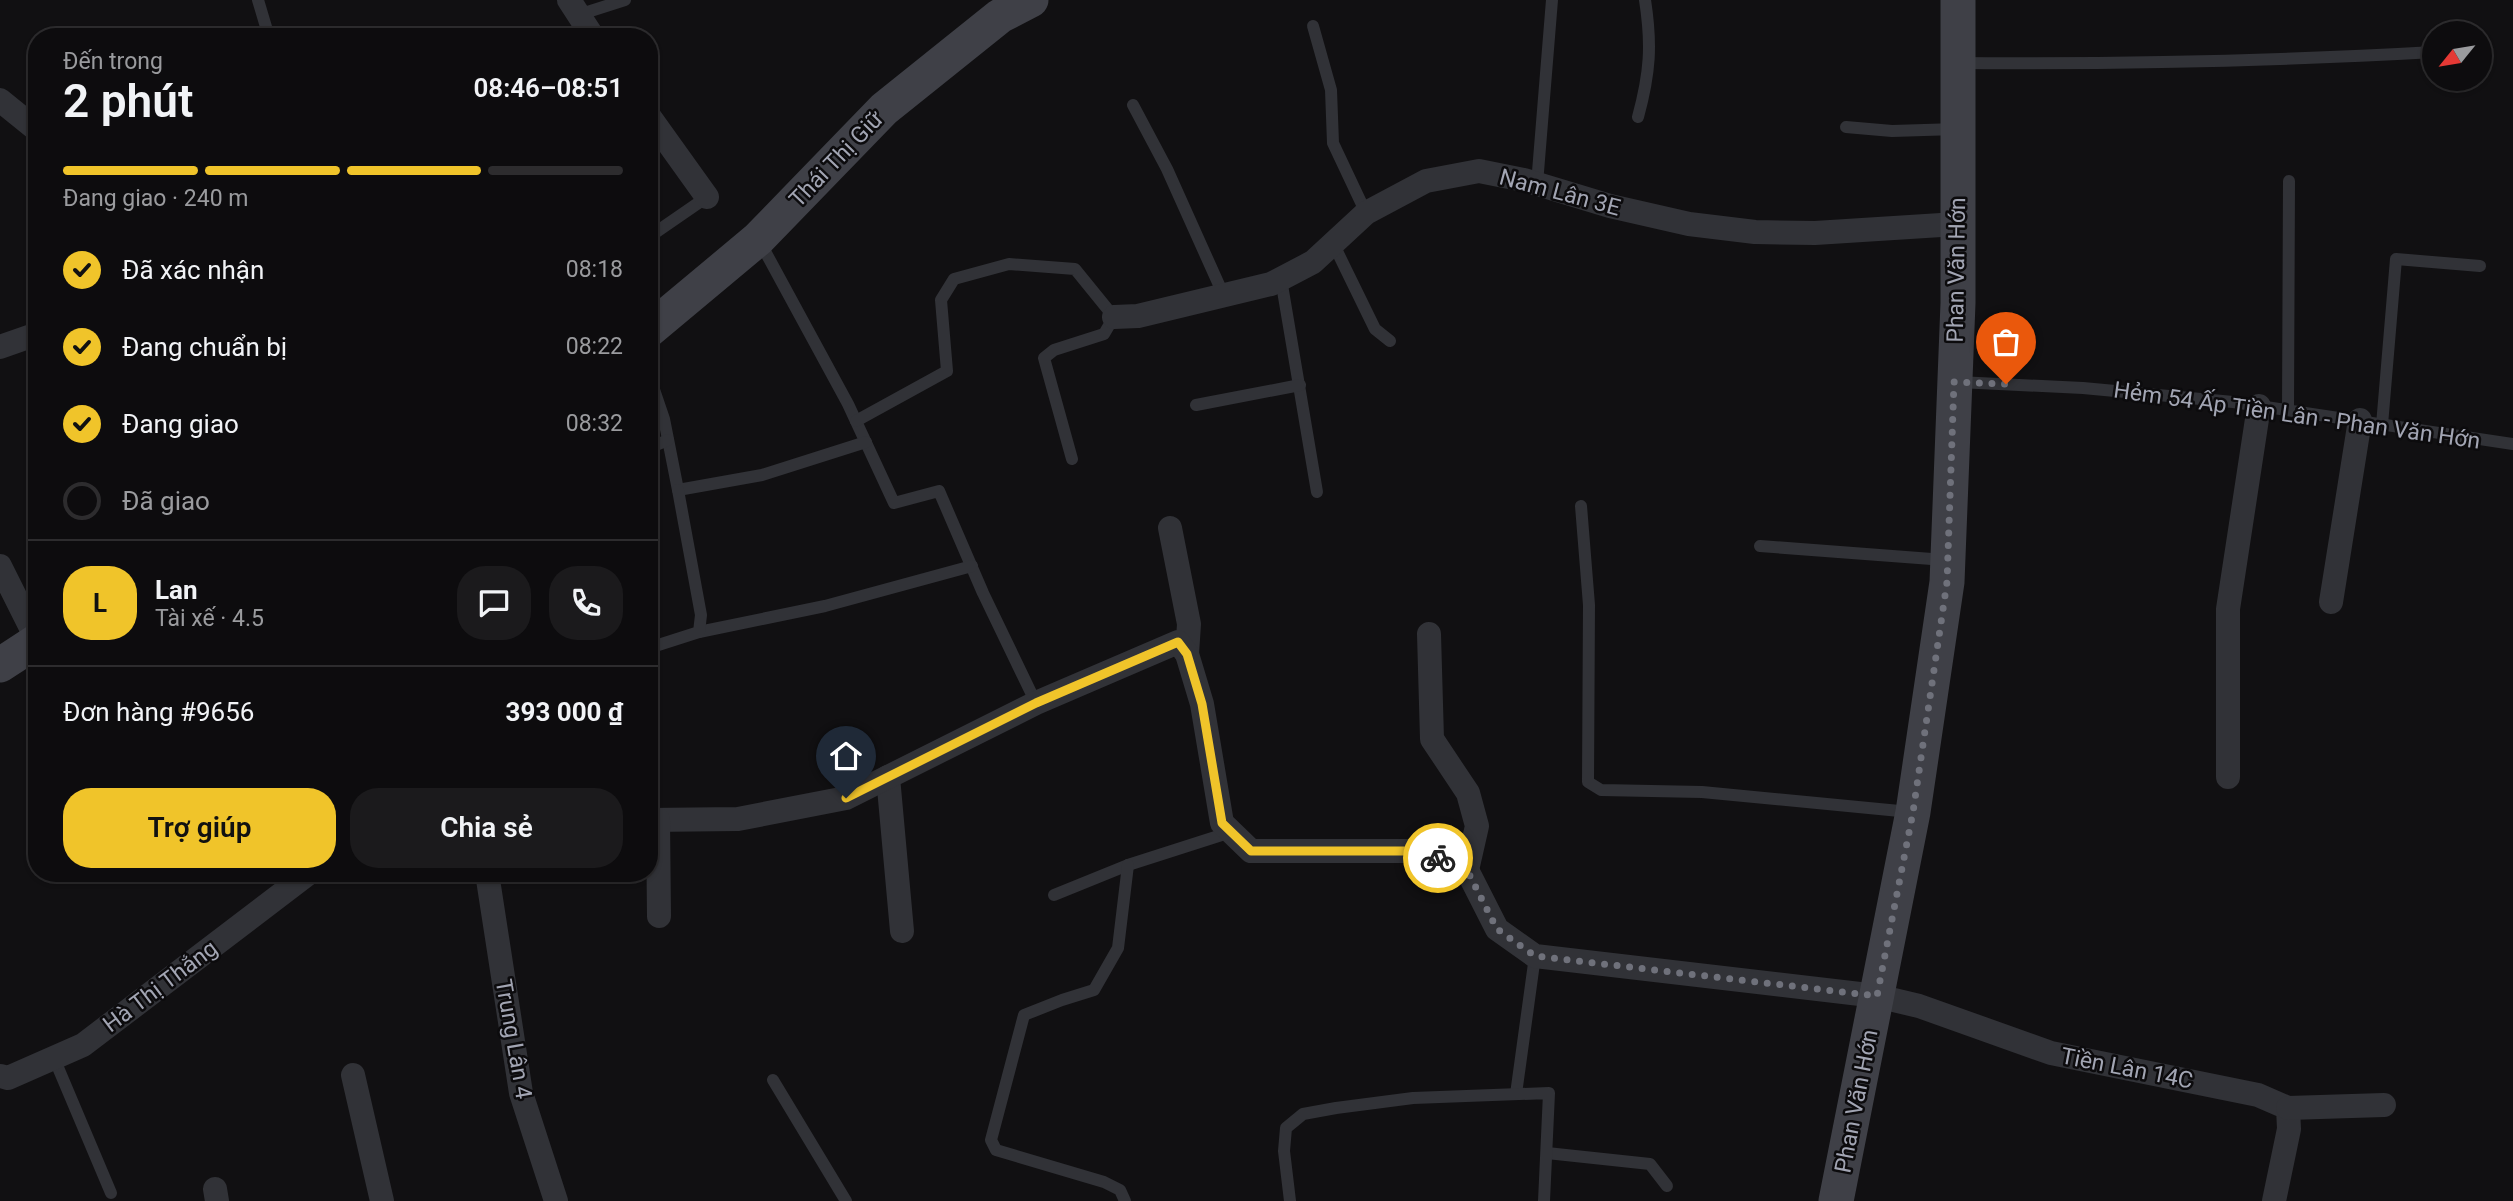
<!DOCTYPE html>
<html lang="vi">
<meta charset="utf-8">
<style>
:root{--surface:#0d0c0e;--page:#1b1a1c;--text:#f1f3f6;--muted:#9a9b9e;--line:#2d2c2e;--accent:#f0c42a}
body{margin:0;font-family:Roboto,sans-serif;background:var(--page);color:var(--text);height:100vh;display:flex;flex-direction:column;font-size:26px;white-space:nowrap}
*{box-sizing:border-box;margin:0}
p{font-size:23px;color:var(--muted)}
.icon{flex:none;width:38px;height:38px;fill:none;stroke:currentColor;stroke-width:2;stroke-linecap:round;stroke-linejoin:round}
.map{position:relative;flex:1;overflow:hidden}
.details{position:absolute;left:28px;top:28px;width:630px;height:854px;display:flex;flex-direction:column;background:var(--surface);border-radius:28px;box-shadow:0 2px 5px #0004,0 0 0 2px var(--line)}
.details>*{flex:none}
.needle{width:46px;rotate:240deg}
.tools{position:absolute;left:2422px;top:21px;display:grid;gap:14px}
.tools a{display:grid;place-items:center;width:70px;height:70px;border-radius:50%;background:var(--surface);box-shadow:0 2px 5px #0004,0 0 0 2px var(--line);font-size:35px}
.pin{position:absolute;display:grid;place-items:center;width:60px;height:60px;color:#fff;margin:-72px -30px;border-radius:50% 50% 50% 0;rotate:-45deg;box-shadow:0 0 7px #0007}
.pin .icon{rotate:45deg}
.courier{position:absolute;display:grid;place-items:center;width:70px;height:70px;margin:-35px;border:5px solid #f0c42a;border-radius:50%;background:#fff;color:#222;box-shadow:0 2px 9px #0007}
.overview em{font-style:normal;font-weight:600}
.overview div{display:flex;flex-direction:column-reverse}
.overview{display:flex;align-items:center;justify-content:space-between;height:119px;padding:0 35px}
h1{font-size:46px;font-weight:600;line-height:52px}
.bar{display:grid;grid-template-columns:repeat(4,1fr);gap:10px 7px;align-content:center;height:84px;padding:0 35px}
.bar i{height:9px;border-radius:5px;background:var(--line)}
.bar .selected{background:var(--accent)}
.bar p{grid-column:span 4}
.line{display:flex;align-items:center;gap:18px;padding:0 35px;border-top:2px solid var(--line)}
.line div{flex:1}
.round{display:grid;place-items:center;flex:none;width:74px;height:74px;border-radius:28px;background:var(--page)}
ol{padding:0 35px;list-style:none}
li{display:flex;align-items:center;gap:21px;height:77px}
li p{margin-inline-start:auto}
li .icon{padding:7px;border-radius:50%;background:var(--accent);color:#111;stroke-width:4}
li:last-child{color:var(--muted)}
li i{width:38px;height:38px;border:4px solid var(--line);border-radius:50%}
.primary-button{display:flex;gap:14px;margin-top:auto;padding:14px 35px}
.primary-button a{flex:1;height:80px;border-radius:28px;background:var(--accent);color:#111;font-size:28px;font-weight:600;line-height:80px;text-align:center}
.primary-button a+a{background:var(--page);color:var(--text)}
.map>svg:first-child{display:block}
</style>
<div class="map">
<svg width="2513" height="1201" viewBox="0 0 2513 1201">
<rect width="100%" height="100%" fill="#111012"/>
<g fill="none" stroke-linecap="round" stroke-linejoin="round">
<g stroke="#313237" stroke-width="12">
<path d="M 258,0 L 269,37"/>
<path d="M 578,15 L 625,0"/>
<path d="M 1313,26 L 1331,90 L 1333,143 L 1366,213"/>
<path d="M 445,37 L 453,33 L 454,37"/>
<path d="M 1959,63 C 2118,64 2276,61 2434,52"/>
<path d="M 1133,105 L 1167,169 L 1224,296"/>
<path d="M 1638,117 C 1650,73 1652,45 1645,0"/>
<path d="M 1846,127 L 1892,131 L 1957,129"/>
<path d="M 1537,184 L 1552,0"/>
<path d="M 649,237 L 707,197"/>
<path d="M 760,242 L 848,404 L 894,503 L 939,491 L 983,593 L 1036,703"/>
<path d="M 1333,243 L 1375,329 L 1390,341"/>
<path d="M 1281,279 L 1317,492"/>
<path d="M 649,375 L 664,419 L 678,490 L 762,475 L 866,442"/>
<path d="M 1958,382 L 2083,388 L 2233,402 L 2513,444"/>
<path d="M 1196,405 L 1300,385"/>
<path d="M 2288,410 L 2289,181"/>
<path d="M 856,421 L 947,371 L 941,300 L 954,279 L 1009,264 L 1075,269 L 1114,317 L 1104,334 L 1054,350 L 1044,358 L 1072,459"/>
<path d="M 2382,425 L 2396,259 L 2480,266"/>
<path d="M 649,448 L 668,440"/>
<path d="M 1581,506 L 1589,605 L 1588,782 L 1601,790 L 1702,792 L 1910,812"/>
<path d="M 1760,546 L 1945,560"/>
<path d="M 699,632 L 825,606 L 972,566"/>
<path d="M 649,648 L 699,632 L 701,615 L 678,490"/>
<path d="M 1054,895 L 1128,865 L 1231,832"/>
<path d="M 54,1058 L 111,1193"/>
<path d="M 773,1080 L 846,1201"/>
<path d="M 1516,1094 L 1535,956"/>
<path d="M 1547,1153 L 1650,1164 L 1667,1186"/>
<path d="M 1125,1201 L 1120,1190 L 1104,1182 L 996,1150 L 991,1140 L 1024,1015 L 1062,1000 L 1094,990 L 1118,948 L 1128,865"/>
<path d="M 1290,1201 L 1284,1151 L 1286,1128 L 1303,1114 L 1336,1108 L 1413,1098 L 1549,1093 L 1544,1201"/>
</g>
<g stroke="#313237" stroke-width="24">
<path d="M 569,0 L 593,37"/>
<path d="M 0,100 L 37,130"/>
<path d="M 649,116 L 707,197"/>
<path d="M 1114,317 L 1138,316 L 1271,284 L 1313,262 L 1366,213 L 1426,181 L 1479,171 L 1524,180 L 1610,206 L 1689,224 L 1755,232 L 1815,233 L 1957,224"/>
<path d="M 0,347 L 37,334"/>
<path d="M 1170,528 L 1189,624 L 1187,654"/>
<path d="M 0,566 L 37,640"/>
<path d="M 2331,602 L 2360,420"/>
<path d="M 1429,634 L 1432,739 L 1468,793 L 1477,826 L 1467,870"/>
<path d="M 888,777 L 902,931"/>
<path d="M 2228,777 L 2228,609 L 2259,406"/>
<path d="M 649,820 L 738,819 L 846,798 L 1036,703 L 1178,642 L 1187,654 L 1202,704 L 1222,823 L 1251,851 L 1421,851 L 1467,870 L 1497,929 L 1535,956 L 1877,996 L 1919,1006 L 2051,1053 L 2258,1095 L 2288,1108 L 2289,1129 L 2274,1201"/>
<path d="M 658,820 L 659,916"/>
<path d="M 487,873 L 521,1093 L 556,1201"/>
<path d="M 353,1075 L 382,1201"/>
<path d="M 0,1076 L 8,1078 L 83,1045 L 309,873"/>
<path d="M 2288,1108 L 2384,1105"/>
<path d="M 215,1189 L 217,1201"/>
</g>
<g stroke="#3f4047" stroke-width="35">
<path d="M 649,330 L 758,239 L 884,109 L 1000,16 L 1031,0"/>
<path d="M 0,665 L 37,641"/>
<path d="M 1836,1201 L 1913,812 L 1947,582 L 1958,303 L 1958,0"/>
</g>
</g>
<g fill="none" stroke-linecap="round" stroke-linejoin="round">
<path stroke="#6f717b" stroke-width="7" stroke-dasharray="0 12.6" d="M 1438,858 L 1467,870 L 1497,929 L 1535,956 L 1877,996 L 1913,812 L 1947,582 L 1954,382 L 2006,384"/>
<path stroke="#f0c42a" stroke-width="9" d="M 846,798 L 1036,703 L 1178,642 L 1187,654 L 1202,704 L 1222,823 L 1251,851 L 1420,851 L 1438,858"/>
</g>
<g text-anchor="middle" stroke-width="5" stroke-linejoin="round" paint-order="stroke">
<g font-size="23" fill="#a2a5b3" stroke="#0c0b0d">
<text transform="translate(836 159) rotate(-46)" y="8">Thái Thị Giữ</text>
<text transform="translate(1560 192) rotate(15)" y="8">Nam Lân 3E</text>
<text transform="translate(1956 270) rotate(-89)" y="8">Phan Văn Hớn</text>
<text transform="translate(2297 415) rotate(8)" y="8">Hẻm 54 Ấp Tiền Lân - Phan Văn Hớn</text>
<text transform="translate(160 986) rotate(-37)" y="8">Hà Thị Thắng</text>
<text transform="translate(514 1039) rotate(80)" y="8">Trung Lân 4</text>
<text transform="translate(2127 1068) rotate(11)" y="8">Tiền Lân 14C</text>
<text transform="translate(1856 1101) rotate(-79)" y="8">Phan Văn Hớn</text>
</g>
</g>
</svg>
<div class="tools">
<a><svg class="needle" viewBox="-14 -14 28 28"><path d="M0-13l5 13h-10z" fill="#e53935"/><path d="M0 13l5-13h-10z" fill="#9a9b9e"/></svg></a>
</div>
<div class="pin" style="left:2006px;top:384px;background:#ea580c"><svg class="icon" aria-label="bag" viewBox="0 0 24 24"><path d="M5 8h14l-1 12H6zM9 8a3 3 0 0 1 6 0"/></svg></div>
<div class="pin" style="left:846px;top:798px;background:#1f2937"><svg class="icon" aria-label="home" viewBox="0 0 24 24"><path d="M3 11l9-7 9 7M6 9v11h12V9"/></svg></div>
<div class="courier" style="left:1438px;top:858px"><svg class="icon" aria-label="bike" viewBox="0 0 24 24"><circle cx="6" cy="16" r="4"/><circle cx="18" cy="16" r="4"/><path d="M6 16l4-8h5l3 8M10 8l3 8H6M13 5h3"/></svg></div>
<section class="details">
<div class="overview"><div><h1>2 phút</h1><p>Đến trong</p></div><em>08:46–08:51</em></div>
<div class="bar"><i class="selected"></i><i class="selected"></i><i class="selected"></i><i></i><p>Đang giao · 240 m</p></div>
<ol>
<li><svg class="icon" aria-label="check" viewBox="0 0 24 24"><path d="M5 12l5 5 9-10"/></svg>Đã xác nhận<p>08:18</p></li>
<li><svg class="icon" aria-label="check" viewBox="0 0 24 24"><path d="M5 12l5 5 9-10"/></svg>Đang chuẩn bị<p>08:22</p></li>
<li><svg class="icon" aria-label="check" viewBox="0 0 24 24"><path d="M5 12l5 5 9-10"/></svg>Đang giao<p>08:32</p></li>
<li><i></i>Đã giao</li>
</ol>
<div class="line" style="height:126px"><b class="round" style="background:var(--accent);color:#111">L</b><div><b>Lan</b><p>Tài xế · 4.5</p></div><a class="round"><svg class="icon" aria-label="chat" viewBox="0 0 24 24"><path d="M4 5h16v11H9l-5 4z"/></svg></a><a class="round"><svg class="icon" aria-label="phone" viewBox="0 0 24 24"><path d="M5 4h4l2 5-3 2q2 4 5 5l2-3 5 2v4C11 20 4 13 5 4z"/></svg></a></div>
<div class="line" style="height:91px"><div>Đơn hàng #9656</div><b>393 000 ₫</b></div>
<div class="primary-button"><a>Trợ giúp</a><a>Chia sẻ</a></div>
</section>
</div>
